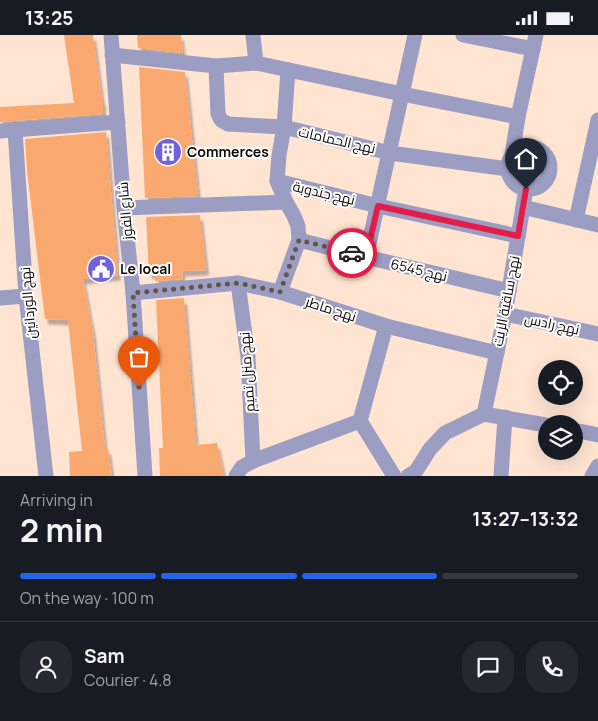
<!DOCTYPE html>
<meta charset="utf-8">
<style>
:root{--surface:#171b24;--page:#242831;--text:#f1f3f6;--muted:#9ea1a6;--line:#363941;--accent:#2563eb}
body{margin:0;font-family:Manrope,Cairo,sans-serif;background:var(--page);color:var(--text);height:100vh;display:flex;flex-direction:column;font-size:19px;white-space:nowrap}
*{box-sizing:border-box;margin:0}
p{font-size:16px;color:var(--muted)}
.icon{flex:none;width:28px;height:28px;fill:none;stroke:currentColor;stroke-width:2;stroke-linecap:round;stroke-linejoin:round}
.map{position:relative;height:441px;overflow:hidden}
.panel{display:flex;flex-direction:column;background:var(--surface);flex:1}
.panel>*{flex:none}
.fabs{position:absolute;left:538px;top:325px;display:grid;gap:10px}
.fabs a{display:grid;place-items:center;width:45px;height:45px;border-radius:50%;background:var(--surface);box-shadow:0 5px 20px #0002;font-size:25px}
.pin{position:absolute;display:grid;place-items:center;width:42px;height:42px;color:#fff;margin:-51px -21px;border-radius:50% 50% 50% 0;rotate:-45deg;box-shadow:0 0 5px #0007}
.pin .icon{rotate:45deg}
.courier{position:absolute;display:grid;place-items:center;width:50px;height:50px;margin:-25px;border:4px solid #e11d48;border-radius:50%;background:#fff;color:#222;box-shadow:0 1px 6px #0007}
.headline em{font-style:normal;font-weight:700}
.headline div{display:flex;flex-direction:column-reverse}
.headline{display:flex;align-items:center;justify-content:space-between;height:85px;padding:0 20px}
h1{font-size:32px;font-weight:700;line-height:38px}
.bar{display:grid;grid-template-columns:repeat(4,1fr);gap:8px 5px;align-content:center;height:60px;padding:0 20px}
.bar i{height:6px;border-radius:4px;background:var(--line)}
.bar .current{background:var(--accent)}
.bar p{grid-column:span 4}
.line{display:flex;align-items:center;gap:12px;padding:0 20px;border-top:1px solid var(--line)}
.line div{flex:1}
.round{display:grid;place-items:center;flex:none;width:52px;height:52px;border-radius:20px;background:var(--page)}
.status{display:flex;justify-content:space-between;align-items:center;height:35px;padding:0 25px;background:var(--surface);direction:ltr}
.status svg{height:14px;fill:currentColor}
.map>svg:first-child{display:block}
</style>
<div class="status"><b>13:25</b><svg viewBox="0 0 49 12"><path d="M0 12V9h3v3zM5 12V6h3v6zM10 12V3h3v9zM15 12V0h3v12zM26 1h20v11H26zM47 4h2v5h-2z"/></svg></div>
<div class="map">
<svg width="598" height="441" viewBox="0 0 598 441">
<defs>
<filter id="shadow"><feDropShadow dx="3" dy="5.5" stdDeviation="1" flood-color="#0004"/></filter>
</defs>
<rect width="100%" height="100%" fill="#ffe4d2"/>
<g fill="#f9a970" filter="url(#shadow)">
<path d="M 64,0 L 93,0 L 102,66 L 103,66 L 103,79 L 0,87 L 0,72 L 74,68 Z"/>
<path d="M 137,0 L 181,0 L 183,18 L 138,13 Z"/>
<path d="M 139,32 L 185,37 L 198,161 L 145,163 Z"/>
<path d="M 106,97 L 118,240 L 83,244 L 93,298 L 105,414 L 108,414 L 112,441 L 70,441 L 69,417 L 82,416 L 68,285 L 45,284 L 27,136 L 25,104 Z"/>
<path d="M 200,180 L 206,235 L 182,236 L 183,244 L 155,246 L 155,238 L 149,239 L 146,182 Z"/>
<path d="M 184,263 L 196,410 L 217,408 L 224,441 L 160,441 L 159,413 L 163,413 L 156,265 Z"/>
</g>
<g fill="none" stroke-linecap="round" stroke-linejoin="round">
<g stroke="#9c9dc2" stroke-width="15">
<path d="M 111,0 L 124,173 L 133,258 L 145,441"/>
<path d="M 253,0 L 256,28"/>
<path d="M 463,0 L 533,14"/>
<path d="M 112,20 L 216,31 L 256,28 L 402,59 L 518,82"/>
<path d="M 216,31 L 218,79 L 221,85 L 228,89 L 284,92 L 390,118 L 508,134"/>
<path d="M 15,95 L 26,261 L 46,441"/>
<path d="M 0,96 L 118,87"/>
<circle cx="529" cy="133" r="21"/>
<path d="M 512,120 L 518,82 L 536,0"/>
<path d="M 277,146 L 378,171 L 518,201"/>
<path d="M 526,154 L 505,279 L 484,379 L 546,390"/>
<path d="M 523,172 L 598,190"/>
<path d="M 124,173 L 286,167"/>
<path d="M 576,185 L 598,85"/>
<path d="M 299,205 L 366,222 L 509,256"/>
<path d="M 366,222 L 415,0"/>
<path d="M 238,248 L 248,322 L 253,426"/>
<path d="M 280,257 L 299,205 L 298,191 L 294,181 L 286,167 L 277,146 L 279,120 L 284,92 L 288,35"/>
<path d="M 133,258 L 238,248 L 280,257 L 386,291 L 497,318"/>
<path d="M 0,263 L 26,261"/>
<path d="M 505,279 L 598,299"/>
<path d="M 386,291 L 360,386 L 394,441"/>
<path d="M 574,395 L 598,400"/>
<path d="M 236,441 L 242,432 L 253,426 L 360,386"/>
<path d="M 408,441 L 416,436 L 430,414 L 445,398 L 484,379"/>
<path d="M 501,441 L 505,382"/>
<path d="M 592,441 L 598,431"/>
</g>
</g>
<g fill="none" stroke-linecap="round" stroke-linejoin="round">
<path stroke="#64564c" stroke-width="5" stroke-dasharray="0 9" d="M 139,352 L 133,258 L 238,248 L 280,257 L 299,205 L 352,218"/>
<path stroke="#e11d48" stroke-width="6" d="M 352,218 L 366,222 L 378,171 L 518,201 L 526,154"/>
</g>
<defs>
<g id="building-disc" transform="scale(1.4375)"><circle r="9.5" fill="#7061dc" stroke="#fff"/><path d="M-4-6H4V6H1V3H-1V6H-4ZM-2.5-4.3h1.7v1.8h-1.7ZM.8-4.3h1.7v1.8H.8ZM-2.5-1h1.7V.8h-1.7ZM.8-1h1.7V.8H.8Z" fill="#fff"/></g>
<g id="civic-disc" transform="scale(1.4375)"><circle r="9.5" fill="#7061dc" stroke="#fff"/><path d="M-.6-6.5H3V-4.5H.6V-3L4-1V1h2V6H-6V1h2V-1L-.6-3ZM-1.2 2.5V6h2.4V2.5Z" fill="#fff"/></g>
</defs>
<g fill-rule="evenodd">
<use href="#building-disc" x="168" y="117"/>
<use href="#civic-disc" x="101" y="234"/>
</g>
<g text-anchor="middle" stroke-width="4" stroke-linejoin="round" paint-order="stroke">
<g font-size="14" fill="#110904" stroke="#fff">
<text transform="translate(337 105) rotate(13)" y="5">نهج الحمامات</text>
<text transform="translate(324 158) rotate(13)" y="5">نهج جندوبة</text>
<text transform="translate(125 176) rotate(-95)" y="5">شارع الفوز</text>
<text transform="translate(419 235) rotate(13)" y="5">نهج 6545</text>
<text transform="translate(506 266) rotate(-79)" y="5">نهج ساقية الزيت</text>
<text transform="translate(28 268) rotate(-95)" y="5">نهج الوردانين</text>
<text transform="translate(331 274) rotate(18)" y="5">نهج ماطر</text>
<text transform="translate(552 289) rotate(12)" y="5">نهج رادس</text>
<text transform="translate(247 337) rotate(-94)" y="5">نهج منزل تميم</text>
</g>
<g font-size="14" font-weight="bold" fill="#110904" stroke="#fff" text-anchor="start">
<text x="187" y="122">Commerces</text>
<text x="120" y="239">Le local</text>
</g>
</g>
</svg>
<div class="fabs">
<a><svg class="icon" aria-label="locate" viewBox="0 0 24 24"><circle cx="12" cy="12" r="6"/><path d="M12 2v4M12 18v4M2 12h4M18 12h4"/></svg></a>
<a><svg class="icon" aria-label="layers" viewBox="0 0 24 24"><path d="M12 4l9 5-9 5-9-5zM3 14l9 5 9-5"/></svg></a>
</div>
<div class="pin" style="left:139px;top:352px;background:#ea580c"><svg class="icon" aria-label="bag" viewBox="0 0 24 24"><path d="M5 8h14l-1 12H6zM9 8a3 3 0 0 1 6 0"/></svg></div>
<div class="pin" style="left:526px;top:154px;background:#1f2937"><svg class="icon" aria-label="home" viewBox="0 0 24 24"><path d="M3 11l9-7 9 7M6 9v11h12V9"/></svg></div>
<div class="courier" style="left:352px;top:218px"><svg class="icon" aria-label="car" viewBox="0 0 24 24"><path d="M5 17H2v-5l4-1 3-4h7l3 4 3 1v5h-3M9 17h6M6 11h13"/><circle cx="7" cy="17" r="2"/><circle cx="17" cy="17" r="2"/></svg></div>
</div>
<section class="panel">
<div class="headline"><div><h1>2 min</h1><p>Arriving in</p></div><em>13:27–13:32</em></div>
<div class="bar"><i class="current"></i><i class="current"></i><i class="current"></i><i></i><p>On the way · 100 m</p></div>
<div class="line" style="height:90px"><a class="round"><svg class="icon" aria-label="person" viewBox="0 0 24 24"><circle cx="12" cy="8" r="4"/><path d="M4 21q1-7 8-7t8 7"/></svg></a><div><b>Sam</b><p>Courier · 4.8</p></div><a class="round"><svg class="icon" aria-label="chat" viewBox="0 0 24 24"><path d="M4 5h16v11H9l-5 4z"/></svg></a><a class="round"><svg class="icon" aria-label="phone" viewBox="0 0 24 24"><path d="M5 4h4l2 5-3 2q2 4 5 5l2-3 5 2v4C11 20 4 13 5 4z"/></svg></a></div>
</section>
